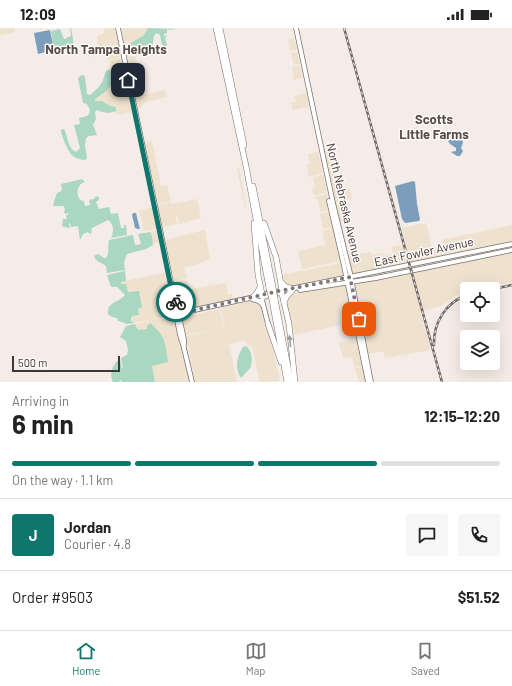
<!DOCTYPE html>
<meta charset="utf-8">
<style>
:root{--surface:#fff;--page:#f6f6f6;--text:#222;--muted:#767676;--line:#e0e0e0;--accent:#0f766e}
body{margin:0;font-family:Barlow,sans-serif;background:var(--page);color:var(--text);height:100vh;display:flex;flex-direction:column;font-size:15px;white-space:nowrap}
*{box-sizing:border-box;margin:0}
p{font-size:13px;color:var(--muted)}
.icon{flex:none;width:22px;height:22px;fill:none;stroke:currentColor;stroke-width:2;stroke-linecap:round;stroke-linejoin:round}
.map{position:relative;height:354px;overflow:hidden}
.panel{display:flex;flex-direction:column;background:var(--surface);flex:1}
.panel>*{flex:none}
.tools{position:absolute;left:460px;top:254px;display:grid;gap:8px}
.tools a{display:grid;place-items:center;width:40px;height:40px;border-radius:4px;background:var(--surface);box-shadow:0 4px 16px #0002;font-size:20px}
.scale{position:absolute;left:12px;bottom:10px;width:108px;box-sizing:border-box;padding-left:4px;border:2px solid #3d3938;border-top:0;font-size:11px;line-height:14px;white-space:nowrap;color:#3d3938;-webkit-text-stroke:3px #fff9f7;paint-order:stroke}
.pin{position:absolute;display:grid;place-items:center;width:34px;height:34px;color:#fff;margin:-17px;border-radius:8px;box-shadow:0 2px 6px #0006}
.courier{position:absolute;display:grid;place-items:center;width:40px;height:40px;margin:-20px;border:3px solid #0f766e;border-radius:50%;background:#fff;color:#222;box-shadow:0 1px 5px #0007}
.summary em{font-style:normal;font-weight:700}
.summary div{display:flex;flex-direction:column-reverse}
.summary{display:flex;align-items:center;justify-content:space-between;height:68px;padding:0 12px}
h1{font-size:26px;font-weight:700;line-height:30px}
.bar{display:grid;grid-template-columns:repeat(4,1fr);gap:6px 4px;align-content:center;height:48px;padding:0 12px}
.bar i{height:5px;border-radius:3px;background:var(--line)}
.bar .selected{background:var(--accent)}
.bar p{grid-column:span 4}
.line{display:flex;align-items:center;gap:10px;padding:0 12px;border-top:1px solid var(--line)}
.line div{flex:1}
.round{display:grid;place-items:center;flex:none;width:42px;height:42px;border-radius:4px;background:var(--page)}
.status{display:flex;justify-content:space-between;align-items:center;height:28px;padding:0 20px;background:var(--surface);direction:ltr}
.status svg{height:11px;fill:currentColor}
.menu{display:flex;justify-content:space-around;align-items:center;height:56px;border-top:1px solid var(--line);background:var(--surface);font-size:11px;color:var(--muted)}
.menu a{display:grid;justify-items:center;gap:2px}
.menu .selected{color:var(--accent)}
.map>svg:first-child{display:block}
</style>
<div class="status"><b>12:09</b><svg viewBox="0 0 49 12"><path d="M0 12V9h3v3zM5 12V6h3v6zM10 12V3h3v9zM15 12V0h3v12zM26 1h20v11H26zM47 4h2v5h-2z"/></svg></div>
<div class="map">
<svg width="512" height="354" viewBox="0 0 512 354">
<rect width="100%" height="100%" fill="#f5ebe7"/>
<g fill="#eee1cd">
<path d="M 0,0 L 15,0 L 15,4 L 0,7 Z"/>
<path d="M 115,0 L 122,29 L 108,32 L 107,26 L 93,29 L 91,19 L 97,17 L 97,8 L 104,5 L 103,1 Z"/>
<path d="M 121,0 L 148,0 L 143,8 L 130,14 L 134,26 L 127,28 Z"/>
<path d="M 294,10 L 297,22 L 290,23 L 288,11 Z"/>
<path d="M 297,24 L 300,36 L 294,37 L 291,25 Z"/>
<path d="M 135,28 L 138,40 L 130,42 L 127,29 Z"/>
<path d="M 122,30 L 133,84 L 117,87 L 115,83 L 116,79 L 110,78 L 102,73 L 95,73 L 94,72 L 105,64 L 115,53 L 109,33 Z"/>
<path d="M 300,38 L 303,50 L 294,52 L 292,39 Z"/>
<path d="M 138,42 L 139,43 L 132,45 L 132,50 L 140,48 L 144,59 L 143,62 L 144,67 L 165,62 L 167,69 L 146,74 L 138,81 L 140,90 L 139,91 L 130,44 Z"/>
<path d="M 306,65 L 309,79 L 293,82 L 291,75 L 296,74 L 294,68 Z"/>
<path d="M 152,113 L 158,143 L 151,144 L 144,115 Z"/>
<path d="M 330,121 L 333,137 L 327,138 L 324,122 Z"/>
<path d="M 318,124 L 323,145 L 309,149 L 307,136 L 310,136 L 308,126 Z"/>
<path d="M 333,138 L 336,154 L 331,155 L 327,139 Z"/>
<path d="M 239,139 L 246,180 L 245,180 L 237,140 Z"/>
<path d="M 158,143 L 161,158 L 167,157 L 171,173 L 158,176 L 151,145 Z"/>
<path d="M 323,146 L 327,165 L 314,167 L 312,160 L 315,159 L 313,150 Z"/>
<path d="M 343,154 L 345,162 L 350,161 L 352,171 L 335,174 L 331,156 Z"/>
<path d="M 327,166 L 330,182 L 320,184 L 318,172 L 314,169 Z"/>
<path d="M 156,169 L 158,177 L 171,174 L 172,176 L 197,171 L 201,190 L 179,196 L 177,187 L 175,188 L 177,196 L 162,199 Z"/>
<path d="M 347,173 L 351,190 L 346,191 L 346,194 L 339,195 L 335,176 Z"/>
<path d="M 153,179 L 158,200 L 144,203 L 139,183 Z"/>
<path d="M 331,184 L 334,199 L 323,201 L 320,186 Z"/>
<path d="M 426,195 L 432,220 L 443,217 L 442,212 L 512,197 L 512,254 L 480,261 L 467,261 L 467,264 L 455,268 L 441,278 L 420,283 L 431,322 L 385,330 L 383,323 L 368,326 L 347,228 L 370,224 L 371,227 L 383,225 L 384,228 L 393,226 L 391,219 L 406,216 L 402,200 Z"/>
<path d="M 334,200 L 341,233 L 302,241 L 298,223 L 325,217 L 323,203 Z"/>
<path d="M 158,202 L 160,214 L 153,216 L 150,204 Z"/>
<path d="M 205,202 L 210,231 L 195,237 L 184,239 L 187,250 L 174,253 L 165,212 Z"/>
<path d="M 342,235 L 344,246 L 342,249 L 291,259 L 284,252 L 283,246 L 287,246 Z"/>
<path d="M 167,244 L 175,286 L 134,295 L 131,293 L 132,288 L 139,287 L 138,280 L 142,279 L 140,266 L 138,263 L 128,264 L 121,256 L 121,254 Z"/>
<path d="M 187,252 L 190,261 L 226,255 L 228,267 L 232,266 L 234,273 L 186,283 L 180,283 L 174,254 Z"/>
<path d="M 346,256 L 358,310 L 350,311 L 346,296 L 292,307 L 286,276 L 287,269 L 290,266 Z"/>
<path d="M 252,272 L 256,273 L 263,278 L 280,353 L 260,354 L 252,318 L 248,318 L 246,312 L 229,316 L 237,354 L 195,354 L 186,308 L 225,299 L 221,280 L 184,288 L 182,290 L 182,289 Z"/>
<path d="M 220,281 L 224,299 L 186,307 L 182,291 L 184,289 Z"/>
<path d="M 175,290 L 190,354 L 155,354 L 153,344 L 151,342 L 152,337 L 147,301 L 146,305 L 138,302 L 135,296 L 156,291 L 166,292 Z"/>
<path d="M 358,311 L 364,337 L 355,339 L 352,329 L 343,330 L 339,315 Z"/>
<path d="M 364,339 L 367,354 L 359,354 L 355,340 Z"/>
</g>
<g fill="#aad7bf">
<path d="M 70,0 L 71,0 L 74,17 L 69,18 L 67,21 L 53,24 L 54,22 L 51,3 L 60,1 L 64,11 L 71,8 Z"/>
<path d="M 148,0 L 177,1 L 170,2 L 167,1 L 167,5 L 164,6 L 164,8 L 167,7 L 165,10 L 167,18 L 165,19 L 162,17 L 160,7 L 156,5 L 154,8 L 152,21 L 144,24 L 134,25 L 130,15 L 143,8 Z"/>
<path d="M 107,42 L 111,42 L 113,43 L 116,53 L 105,64 L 95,71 L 95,73 L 102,73 L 110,78 L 116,79 L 116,83 C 109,86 103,85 97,82 L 95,84 L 96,91 L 93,97 L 97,107 L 89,108 L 86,110 L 85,118 L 87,130 L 85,132 C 82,132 75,130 73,128 C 68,124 61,107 61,102 L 64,101 C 68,109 68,121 76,124 L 80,120 L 74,97 L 80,96 L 79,90 L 87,88 L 89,86 L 90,82 L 87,76 L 83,75 L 78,50 L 80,48 L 83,47 L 85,49 L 87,66 L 90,67 C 95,64 103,55 104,49 C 105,46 105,44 107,42 Z"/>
<path d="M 82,151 L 85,154 C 76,157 76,165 80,172 L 84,173 L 85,178 L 90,177 L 89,172 L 94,171 L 96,168 L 99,169 L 99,172 L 96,174 L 99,181 L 109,179 L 111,186 L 118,185 L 121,200 L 124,200 L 124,197 L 126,197 L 127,207 L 111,210 C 114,205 114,195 108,192 L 92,200 L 91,206 L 87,204 L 83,206 L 80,212 L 78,198 L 71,199 L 70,195 L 69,195 L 70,200 L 64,199 L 62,198 L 63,191 L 67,191 L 66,187 L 68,187 L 68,185 L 65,186 L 64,184 L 65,180 L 63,178 L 54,178 L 53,176 L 57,165 L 62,163 L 61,156 Z"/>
<path d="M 150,204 L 152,208 L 153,217 L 146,221 L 127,226 L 124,234 L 126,253 L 121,254 L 121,256 L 126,256 L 128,264 L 139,263 L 142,279 L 138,281 L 139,287 L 132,288 L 131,290 L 131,293 L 134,295 L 126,296 L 125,295 L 118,293 L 117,290 L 112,289 L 108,286 C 107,273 119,275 125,267 L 117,259 L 111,259 L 107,247 L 124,243 L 124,242 L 107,245 L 106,238 L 96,232 L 94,228 L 98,226 L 104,230 L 106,230 C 110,225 107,218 109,212 L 133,207 L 135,217 L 141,216 L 138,206 Z"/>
<path d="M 150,295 C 166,308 165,315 168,334 L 152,338 L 155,354 L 122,354 L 121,352 L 119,354 L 113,354 C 109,346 112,336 120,331 L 122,340 L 123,340 L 121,330 L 127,327 L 128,322 L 126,313 L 120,309 L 126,298 L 135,296 L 138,302 L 147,301 L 147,298 Z"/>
<path d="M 246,318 C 253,323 252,332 251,339 L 241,350 C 234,340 237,328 243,319 Z"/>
</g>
<g fill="#7a9ebc">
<path d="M 50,2 L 54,22 L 38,26 L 34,5 Z"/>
<path d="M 461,108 L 463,115 L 461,120 L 463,123 L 460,128 L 457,128 L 451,124 L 456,123 L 456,120 L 450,116 L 448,113 L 450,111 L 457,112 L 458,109 Z"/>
<path d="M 413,153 L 415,154 L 417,176 L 420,191 L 419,193 L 405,195 L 402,191 L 395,158 Z"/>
<path d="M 133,185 L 136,185 L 140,201 L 138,201 L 135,200 L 132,187 Z"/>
</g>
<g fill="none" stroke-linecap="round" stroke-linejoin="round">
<g stroke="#78706d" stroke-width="5.5">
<g id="major">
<path d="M 118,0 L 171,254 L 170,259 L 181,311 L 183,316 L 192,354"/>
<path d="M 296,0 L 333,175 L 350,245 L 371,354"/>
<path d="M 329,173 L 344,238 L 368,354"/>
<path d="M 300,262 L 376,250 L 512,222"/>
<path d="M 280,263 L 512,216"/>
<path d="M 266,266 L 264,268 L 262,272 L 268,296"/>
<path d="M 252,271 L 259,273 L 263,277"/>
<path d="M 178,284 L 184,311 L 184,316"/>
<path d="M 176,286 L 273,265"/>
</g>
</g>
<g stroke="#78706d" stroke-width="6">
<g id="highway">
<path d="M 216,0 L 246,138 L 269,260"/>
<path d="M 220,0 L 244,117"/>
<path d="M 253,158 L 273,259"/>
<path d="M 254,195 L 258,247 L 262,266 L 266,268"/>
<path d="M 264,195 L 276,229 L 282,262 L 280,265"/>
<path d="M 281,254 L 286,259 L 293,261"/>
<path d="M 279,263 L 282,266 L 289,296 L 295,354"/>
<path d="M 253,269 L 257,265 L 260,259"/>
<path d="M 275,271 L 291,354"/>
<path d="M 272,272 L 287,354"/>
<path d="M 284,274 L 287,268 L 292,263"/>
<path d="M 268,296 L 281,334"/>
</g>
</g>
<use href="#major" stroke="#fff" stroke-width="4"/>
<use href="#highway" stroke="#fff" stroke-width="5"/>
<g stroke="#6f6967" stroke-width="2.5">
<g id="rail">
<path d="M 344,0 L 442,354"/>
<path d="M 493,261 L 512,257"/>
<path d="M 434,317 C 433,295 446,274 467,267"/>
</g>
</g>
<use href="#rail" stroke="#fff9f7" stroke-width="1" stroke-dasharray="3" stroke-linecap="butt"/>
<g stroke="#78706d" stroke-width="6" stroke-linecap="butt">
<g id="highway-bridge">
<path d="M 273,259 L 275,271"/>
<path d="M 269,260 L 272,272"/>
</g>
</g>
<use href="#highway-bridge" stroke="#fff" stroke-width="5"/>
</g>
<defs><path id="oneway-solid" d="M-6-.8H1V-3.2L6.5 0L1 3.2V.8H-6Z"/></defs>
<use fill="#9e9c9c" href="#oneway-solid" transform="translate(290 313) rotate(-96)"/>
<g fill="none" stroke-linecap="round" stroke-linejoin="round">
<path stroke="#7d7775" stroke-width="4" stroke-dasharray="0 7.2" d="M 176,274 L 178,286 L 279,263 L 350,249 L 359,291"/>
<path stroke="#0f766e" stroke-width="5" d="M 128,52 L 170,254 L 173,259 L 176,274"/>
</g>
<g text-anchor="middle" stroke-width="3" stroke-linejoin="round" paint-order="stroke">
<g font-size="12" fill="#3d3938" stroke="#fff9f7">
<text transform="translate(344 175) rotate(77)" y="4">North Nebraska Avenue</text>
<text transform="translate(424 224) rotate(-12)" y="4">East Fowler Avenue</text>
</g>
<g font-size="13" font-weight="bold" fill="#554d4a" stroke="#fff9f7">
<text x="106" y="26">North Tampa Heights</text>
<text x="434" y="96">Scotts<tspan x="434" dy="15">Little Farms</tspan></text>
</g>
</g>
</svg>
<div class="tools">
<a><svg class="icon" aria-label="locate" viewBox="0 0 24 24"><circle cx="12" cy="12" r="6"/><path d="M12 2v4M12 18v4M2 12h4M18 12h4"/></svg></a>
<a><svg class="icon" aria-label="layers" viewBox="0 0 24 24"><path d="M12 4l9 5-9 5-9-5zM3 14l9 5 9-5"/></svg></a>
</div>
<div class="scale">500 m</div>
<div class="pin" style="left:359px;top:291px;background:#ea580c"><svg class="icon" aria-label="bag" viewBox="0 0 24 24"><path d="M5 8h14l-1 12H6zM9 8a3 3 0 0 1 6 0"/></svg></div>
<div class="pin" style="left:128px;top:52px;background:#1f2937"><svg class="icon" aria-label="home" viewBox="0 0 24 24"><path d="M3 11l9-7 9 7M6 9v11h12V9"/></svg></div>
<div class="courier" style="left:176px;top:274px"><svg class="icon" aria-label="bike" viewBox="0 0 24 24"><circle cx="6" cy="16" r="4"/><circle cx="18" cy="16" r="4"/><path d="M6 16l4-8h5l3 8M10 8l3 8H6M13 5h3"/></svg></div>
</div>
<section class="panel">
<div class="summary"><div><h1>6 min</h1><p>Arriving in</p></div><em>12:15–12:20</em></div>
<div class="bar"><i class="selected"></i><i class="selected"></i><i class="selected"></i><i></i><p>On the way · 1.1 km</p></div>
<div class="line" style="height:72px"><b class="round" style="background:var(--accent);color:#fff">J</b><div><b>Jordan</b><p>Courier · 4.8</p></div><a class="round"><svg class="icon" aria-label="chat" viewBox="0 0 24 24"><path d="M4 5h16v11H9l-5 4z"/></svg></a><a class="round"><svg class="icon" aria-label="phone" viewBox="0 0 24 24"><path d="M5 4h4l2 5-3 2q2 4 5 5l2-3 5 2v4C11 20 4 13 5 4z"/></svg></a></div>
<div class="line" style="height:52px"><div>Order #9503</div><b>$51.52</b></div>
</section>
<nav class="menu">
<a class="selected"><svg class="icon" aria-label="home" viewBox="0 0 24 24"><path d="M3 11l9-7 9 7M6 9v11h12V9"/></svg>Home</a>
<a><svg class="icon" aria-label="map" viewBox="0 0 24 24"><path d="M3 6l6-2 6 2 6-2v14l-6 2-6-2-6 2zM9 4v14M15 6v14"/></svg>Map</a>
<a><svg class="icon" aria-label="saved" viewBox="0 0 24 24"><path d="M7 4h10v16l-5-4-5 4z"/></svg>Saved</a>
</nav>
